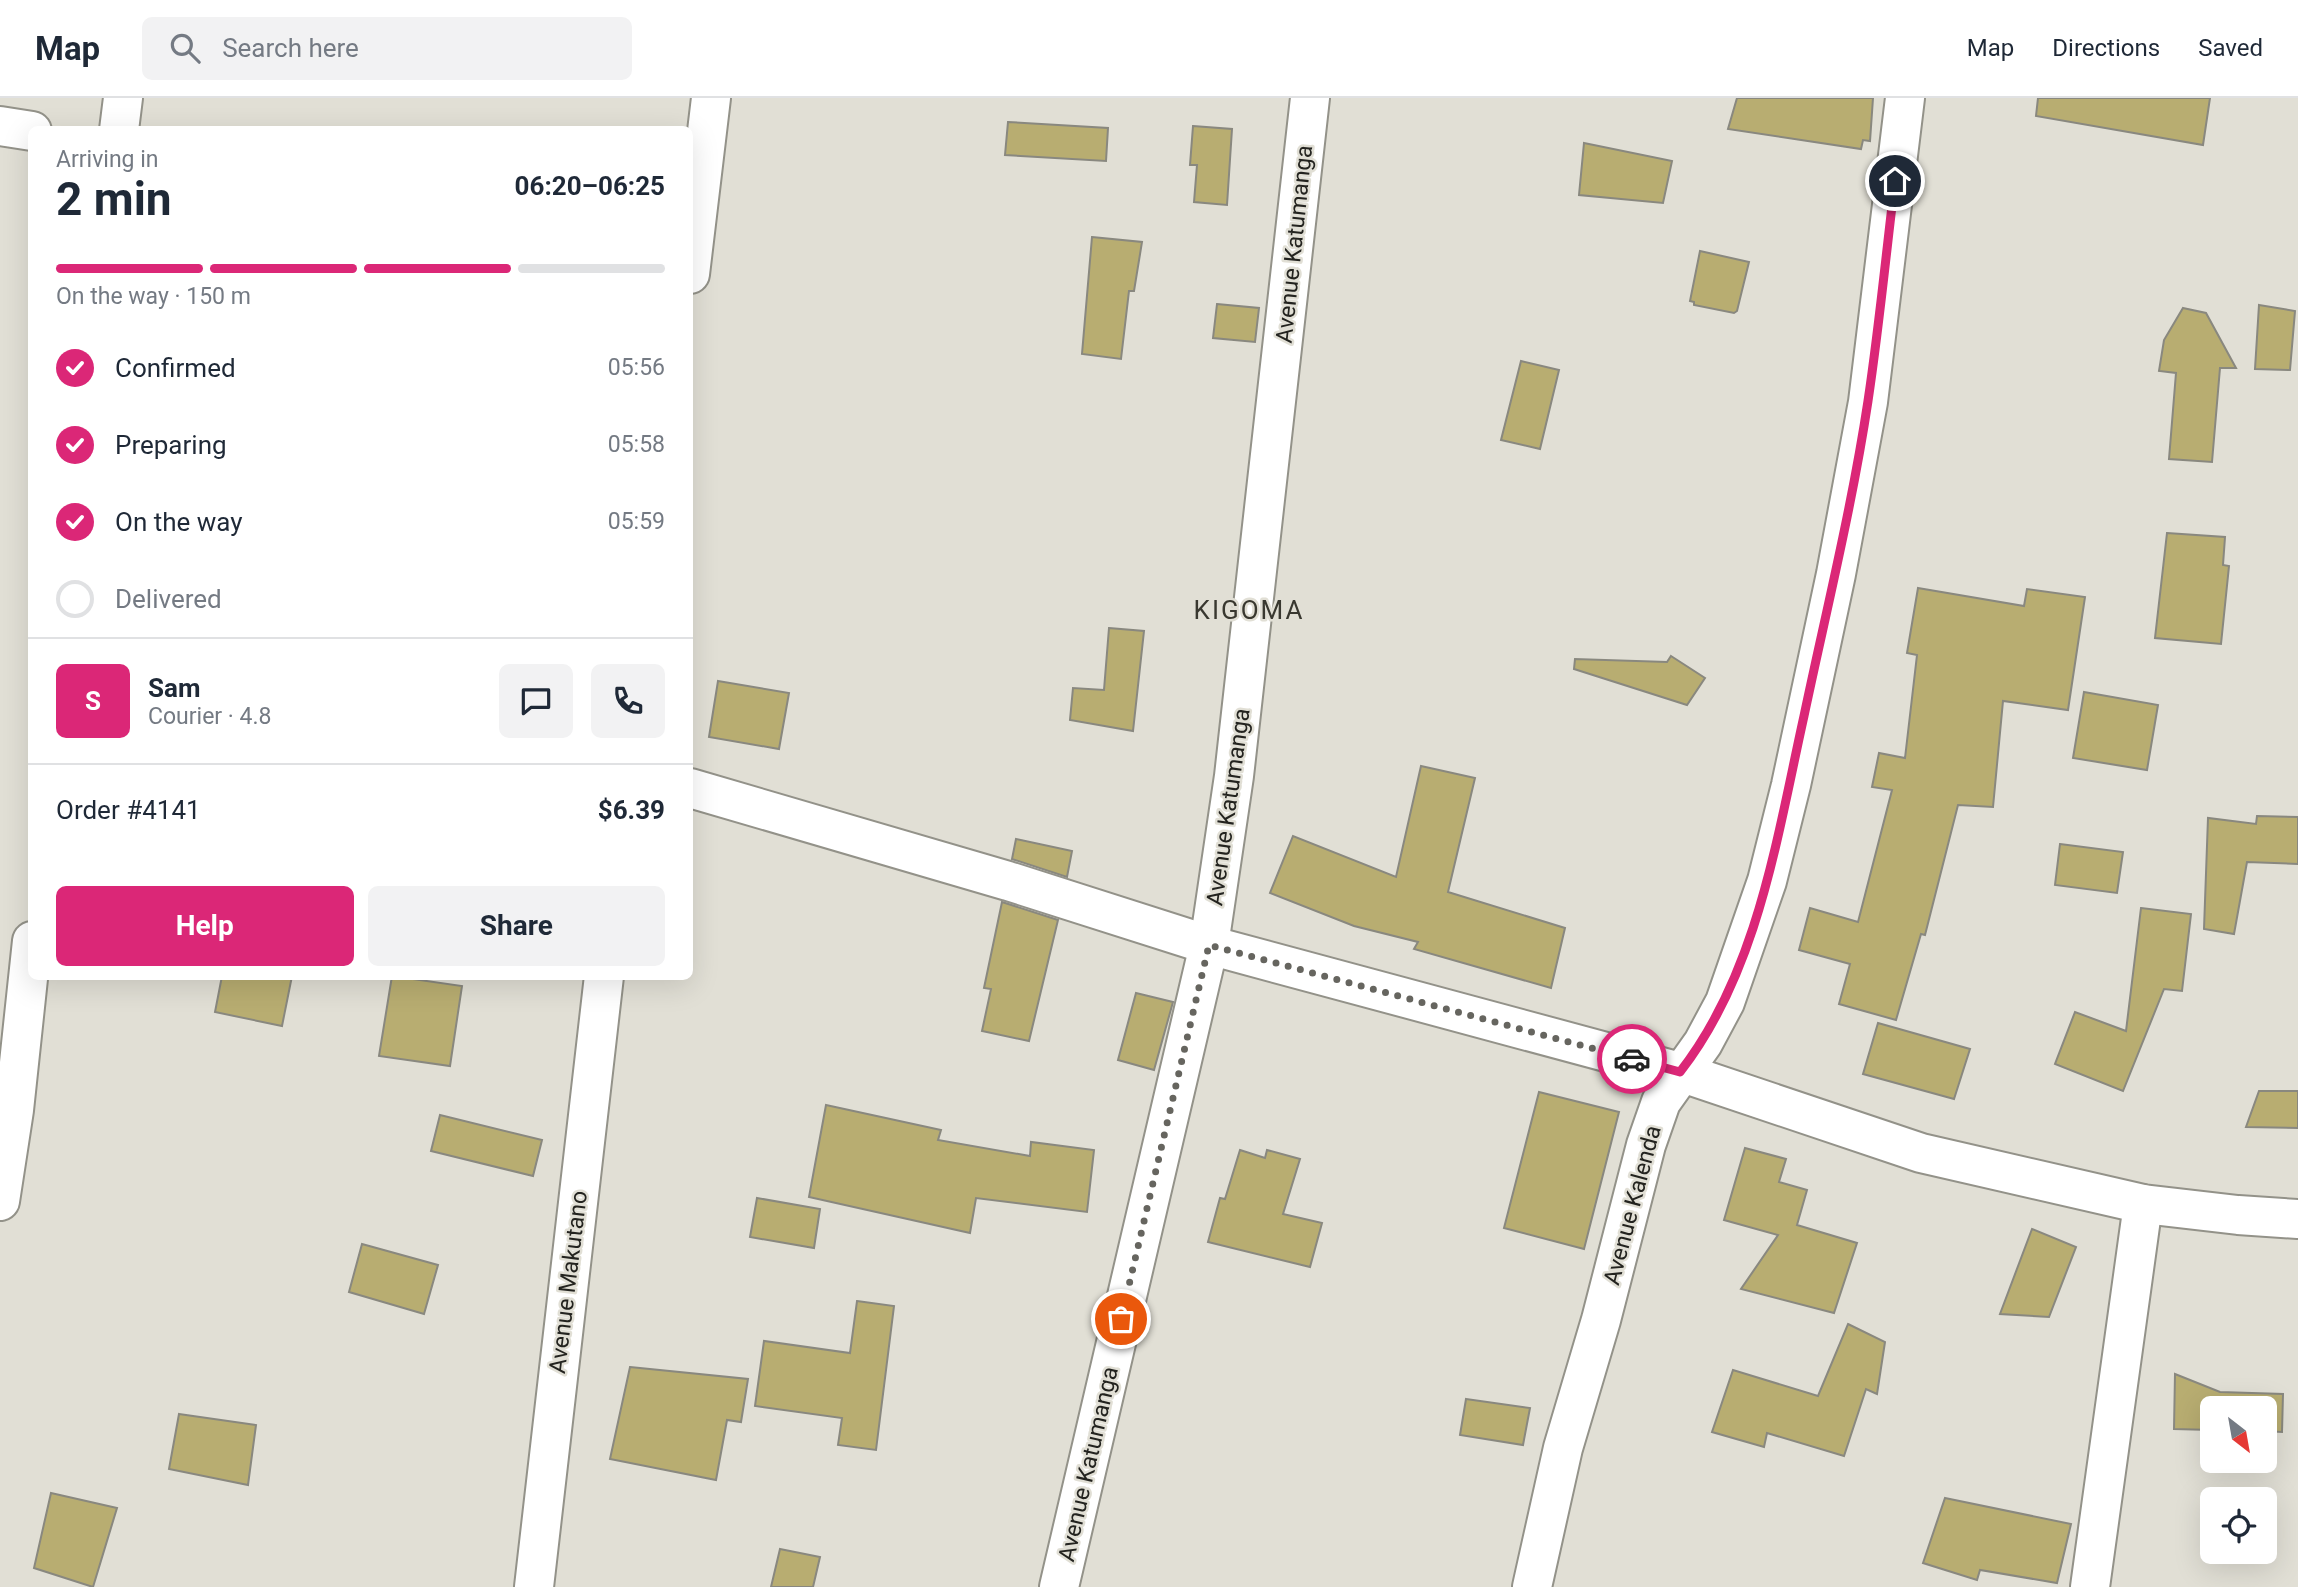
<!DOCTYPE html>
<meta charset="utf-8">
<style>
:root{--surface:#fff;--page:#f2f2f3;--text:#1f2937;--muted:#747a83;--line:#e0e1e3;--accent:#db2777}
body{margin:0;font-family:Roboto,sans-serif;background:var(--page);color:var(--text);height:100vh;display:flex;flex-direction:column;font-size:26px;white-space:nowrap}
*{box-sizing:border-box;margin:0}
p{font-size:23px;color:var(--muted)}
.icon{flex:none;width:38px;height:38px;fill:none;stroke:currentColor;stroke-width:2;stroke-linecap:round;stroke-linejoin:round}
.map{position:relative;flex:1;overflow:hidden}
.panel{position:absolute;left:28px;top:28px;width:665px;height:854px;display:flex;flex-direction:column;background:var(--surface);border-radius:10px;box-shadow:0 7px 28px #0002}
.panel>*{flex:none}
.needle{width:46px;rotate:149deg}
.tools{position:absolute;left:2200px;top:1298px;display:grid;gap:14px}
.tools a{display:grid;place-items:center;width:77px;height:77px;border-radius:10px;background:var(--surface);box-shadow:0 7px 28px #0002;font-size:35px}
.pin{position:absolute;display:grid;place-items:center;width:60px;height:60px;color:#fff;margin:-30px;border:4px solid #fff;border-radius:50%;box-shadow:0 2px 7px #0007}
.courier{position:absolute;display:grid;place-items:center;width:70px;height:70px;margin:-35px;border:5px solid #db2777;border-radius:50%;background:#fff;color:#222;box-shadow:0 2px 9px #0007}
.overview em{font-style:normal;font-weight:700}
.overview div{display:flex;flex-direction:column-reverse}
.overview{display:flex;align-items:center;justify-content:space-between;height:119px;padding:0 28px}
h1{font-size:46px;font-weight:700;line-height:52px}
.bar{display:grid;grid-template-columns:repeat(4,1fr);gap:10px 7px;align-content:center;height:84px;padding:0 28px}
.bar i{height:9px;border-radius:5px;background:var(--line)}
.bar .current{background:var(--accent)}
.bar p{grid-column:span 4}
.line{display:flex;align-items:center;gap:18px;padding:0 28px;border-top:2px solid var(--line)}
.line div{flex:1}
.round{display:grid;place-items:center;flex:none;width:74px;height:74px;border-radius:10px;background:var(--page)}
ol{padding:0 28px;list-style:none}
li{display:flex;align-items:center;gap:21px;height:77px}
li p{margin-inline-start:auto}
li .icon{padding:7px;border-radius:50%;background:var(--accent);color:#fff;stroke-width:4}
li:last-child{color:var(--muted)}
li i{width:38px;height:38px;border:4px solid var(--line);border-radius:50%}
.cta{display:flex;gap:14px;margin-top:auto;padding:14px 28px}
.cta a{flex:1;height:80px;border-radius:10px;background:var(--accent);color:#fff;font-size:28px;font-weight:700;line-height:80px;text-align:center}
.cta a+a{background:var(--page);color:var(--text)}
header{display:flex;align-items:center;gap:42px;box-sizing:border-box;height:98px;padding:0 35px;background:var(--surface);border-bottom:2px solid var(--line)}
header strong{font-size:33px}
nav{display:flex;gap:38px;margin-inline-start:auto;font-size:24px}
.search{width:490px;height:63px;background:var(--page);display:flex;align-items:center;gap:18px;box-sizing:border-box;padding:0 24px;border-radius:10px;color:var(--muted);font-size:26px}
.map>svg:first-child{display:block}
</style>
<header>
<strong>Map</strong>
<div class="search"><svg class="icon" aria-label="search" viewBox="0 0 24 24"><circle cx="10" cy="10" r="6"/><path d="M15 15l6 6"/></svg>Search here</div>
<nav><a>Map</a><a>Directions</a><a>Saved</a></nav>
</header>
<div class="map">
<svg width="2298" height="1489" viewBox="0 0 2298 1489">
<rect width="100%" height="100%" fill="#e1dfd5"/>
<g fill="#b8ad71" stroke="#89887f" stroke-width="2">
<path d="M 1737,0 L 1873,0 L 1870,43 L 1863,42 L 1861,51 L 1728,31 Z"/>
<path d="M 2038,0 L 2210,0 L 2203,47 L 2036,18 Z"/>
<path d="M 1008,24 L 1108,30 L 1106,63 L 1005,57 Z"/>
<path d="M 1193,28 L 1232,31 L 1227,107 L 1194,104 L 1197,67 L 1190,67 Z"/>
<path d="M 1584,45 L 1672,63 L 1663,105 L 1579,97 Z"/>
<path d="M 1092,139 L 1142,144 L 1134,193 L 1129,193 L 1121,261 L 1082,256 Z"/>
<path d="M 1700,153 L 1749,164 L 1737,213 L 1734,215 L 1694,207 L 1694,204 L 1690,203 Z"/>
<path d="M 1217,206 L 1259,210 L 1255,244 L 1213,240 Z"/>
<path d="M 2259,207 L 2295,213 L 2290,272 L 2255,271 Z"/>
<path d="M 2183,210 L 2206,215 L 2236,270 L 2220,270 L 2212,364 L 2169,361 L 2176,275 L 2159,273 L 2164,242 Z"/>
<path d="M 1521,263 L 1559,272 L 1540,351 L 1501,342 Z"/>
<path d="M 2167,435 L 2225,439 L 2223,467 L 2229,468 L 2221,546 L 2155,540 Z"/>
<path d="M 1918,490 L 2024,508 L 2027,491 L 2085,499 L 2068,612 L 2003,603 L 1993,709 L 1958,707 L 1925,837 L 1921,836 L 1896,922 L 1839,906 L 1850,866 L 1799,852 L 1810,810 L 1858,824 L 1892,692 L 1872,689 L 1879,655 L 1905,660 L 1917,557 L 1907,555 Z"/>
<path d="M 1109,530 L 1144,533 L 1133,633 L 1070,622 L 1073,590 L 1104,592 Z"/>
<path d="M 1671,558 L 1705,580 L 1687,607 L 1574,571 L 1575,561 L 1667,564 Z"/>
<path d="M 718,583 L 789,595 L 779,651 L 709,639 Z"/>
<path d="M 2084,594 L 2158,607 L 2147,672 L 2073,660 Z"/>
<path d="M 1421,668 L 1475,680 L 1448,794 L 1565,830 L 1551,890 L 1414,851 L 1418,844 L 1354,828 L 1270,795 L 1293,738 L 1396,779 Z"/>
<path d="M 2257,718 L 2298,719 L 2298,766 L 2247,764 L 2234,836 L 2204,831 L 2208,720 L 2256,726 Z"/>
<path d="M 1016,741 L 1072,753 L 1067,779 L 1012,761 Z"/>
<path d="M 2060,746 L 2123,754 L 2117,795 L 2055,787 Z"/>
<path d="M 1002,804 L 1058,822 L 1029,943 L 982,933 L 991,891 L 984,890 Z"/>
<path d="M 2141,810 L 2191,816 L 2182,893 L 2164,891 L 2123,993 L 2055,966 L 2075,914 L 2126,933 Z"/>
<path d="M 222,878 L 292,878 L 282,928 L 215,914 Z"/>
<path d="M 392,878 L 462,888 L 450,968 L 379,958 Z"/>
<path d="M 1136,895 L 1173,904 L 1154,972 L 1118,962 Z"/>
<path d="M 1878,925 L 1970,951 L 1954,1001 L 1863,976 Z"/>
<path d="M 2259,993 L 2298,993 L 2298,1030 L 2246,1029 Z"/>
<path d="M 1539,994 L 1619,1014 L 1584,1151 L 1504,1130 Z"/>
<path d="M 826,1007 L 941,1032 L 938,1042 L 1030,1058 L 1031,1044 L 1094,1052 L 1087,1114 L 976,1100 L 970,1135 L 809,1099 Z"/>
<path d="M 440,1017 L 542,1042 L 533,1078 L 431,1053 Z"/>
<path d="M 1745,1050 L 1786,1061 L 1779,1084 L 1807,1092 L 1797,1127 L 1857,1145 L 1834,1215 L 1741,1191 L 1778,1137 L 1724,1122 Z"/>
<path d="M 1240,1052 L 1265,1060 L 1267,1052 L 1300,1061 L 1283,1116 L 1322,1125 L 1310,1169 L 1208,1144 L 1220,1100 L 1225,1101 Z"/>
<path d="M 757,1100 L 820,1111 L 814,1150 L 750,1139 Z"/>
<path d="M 2032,1131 L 2076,1149 L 2049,1219 L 2000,1216 Z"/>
<path d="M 362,1146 L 438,1167 L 424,1216 L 349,1194 Z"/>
<path d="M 857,1203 L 894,1208 L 876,1352 L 838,1347 L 842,1320 L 755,1308 L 764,1243 L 850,1255 Z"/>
<path d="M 1848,1226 L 1885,1244 L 1877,1296 L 1866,1291 L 1844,1358 L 1767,1335 L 1764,1349 L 1712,1334 L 1733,1272 L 1818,1298 Z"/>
<path d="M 630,1269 L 748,1281 L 741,1324 L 727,1322 L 716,1382 L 610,1361 Z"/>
<path d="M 2175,1276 L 2220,1294 L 2283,1296 L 2282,1334 L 2264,1333 L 2264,1311 L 2212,1311 L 2212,1332 L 2174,1331 Z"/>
<path d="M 1466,1301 L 1530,1310 L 1523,1347 L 1460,1337 Z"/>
<path d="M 179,1316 L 256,1327 L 248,1387 L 169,1371 Z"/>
<path d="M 51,1395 L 117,1410 L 93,1489 L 34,1470 Z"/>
<path d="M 1945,1400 L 2071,1426 L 2057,1485 L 1980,1472 L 1977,1482 L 1923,1465 Z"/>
<path d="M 780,1451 L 820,1459 L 813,1489 L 771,1489 Z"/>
</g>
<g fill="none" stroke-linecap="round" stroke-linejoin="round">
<g stroke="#939289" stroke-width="42">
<g id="minor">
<path d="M 0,28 L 32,33"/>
<path d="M 119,32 L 123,0"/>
<path d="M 690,176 L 711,0"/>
<path d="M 690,690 L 1008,783 L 1209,847 L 1680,974 L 1921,1055 L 2143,1106 L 2238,1117 L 2298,1121"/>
<path d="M 0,1103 L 14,1012 L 32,843"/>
<path d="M 534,1489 L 604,878"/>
<path d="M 1059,1489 L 1209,847 L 1234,678 L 1310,0"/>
<path d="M 1532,1489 L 1563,1350 L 1601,1222 L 1646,1047 L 1661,1004 L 1703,945 L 1725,904 L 1767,783 L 1791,687 L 1836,476 L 1868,304 L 1905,0"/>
<path d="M 2090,1489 L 2143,1106"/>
</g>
</g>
<use href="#minor" stroke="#fff" stroke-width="38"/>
</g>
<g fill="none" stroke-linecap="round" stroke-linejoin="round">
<path stroke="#66655f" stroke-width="7" stroke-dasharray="0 12.6" d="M 1121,1221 L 1209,847 L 1632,961"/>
<path stroke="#db2777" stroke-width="9" d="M 1632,961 L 1680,974 C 1758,874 1777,739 1804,618 C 1826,514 1852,409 1868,303 C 1879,230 1886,156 1895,83"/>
</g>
<g text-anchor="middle" stroke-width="5" stroke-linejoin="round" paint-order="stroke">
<g font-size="23" fill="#23231f" stroke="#e1dfd5">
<text transform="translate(1294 146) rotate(-84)" y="8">Avenue Katumanga</text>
<text transform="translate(1228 709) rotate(-82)" y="8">Avenue Katumanga</text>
<text transform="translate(1632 1107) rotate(-75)" y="8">Avenue Kalenda</text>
<text transform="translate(568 1184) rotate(-83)" y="8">Avenue Makutano</text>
<text transform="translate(1088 1366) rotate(-77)" y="8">Avenue Katumanga</text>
</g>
<g font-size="26" letter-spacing="2" fill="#393830" stroke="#e1dfd5">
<text x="1249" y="521">KIGOMA</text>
</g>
</g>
</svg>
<div class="tools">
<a><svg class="needle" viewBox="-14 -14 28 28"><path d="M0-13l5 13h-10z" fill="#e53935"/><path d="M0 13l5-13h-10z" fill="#747a83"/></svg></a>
<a><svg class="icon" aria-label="locate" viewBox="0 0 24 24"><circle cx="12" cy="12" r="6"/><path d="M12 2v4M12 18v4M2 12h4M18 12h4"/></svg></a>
</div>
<div class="pin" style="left:1121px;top:1221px;background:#ea580c"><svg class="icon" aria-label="bag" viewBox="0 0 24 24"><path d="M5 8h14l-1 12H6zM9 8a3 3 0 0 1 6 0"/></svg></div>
<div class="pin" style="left:1895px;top:83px;background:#1f2937"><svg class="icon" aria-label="home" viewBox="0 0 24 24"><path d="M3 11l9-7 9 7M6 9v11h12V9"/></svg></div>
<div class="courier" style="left:1632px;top:961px"><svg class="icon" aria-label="car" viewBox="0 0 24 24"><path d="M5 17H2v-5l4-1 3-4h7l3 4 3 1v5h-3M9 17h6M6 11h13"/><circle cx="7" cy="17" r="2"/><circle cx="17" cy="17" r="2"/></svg></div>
<section class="panel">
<div class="overview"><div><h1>2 min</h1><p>Arriving in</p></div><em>06:20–06:25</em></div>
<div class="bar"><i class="current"></i><i class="current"></i><i class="current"></i><i></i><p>On the way · 150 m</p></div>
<ol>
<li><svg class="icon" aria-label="check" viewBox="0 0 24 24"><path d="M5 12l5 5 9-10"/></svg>Confirmed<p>05:56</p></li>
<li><svg class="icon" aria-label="check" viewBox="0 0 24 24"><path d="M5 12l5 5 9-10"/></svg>Preparing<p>05:58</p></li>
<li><svg class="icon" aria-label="check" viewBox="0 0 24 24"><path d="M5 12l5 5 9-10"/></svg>On the way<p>05:59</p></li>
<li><i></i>Delivered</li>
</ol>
<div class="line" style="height:126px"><b class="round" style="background:var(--accent);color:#fff">S</b><div><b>Sam</b><p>Courier · 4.8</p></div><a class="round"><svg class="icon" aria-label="chat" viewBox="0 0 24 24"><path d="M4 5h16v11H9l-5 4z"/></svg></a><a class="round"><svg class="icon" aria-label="phone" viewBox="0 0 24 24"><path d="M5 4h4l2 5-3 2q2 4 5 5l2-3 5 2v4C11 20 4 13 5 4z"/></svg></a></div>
<div class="line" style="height:91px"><div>Order #4141</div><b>$6.39</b></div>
<div class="cta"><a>Help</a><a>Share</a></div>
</section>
</div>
